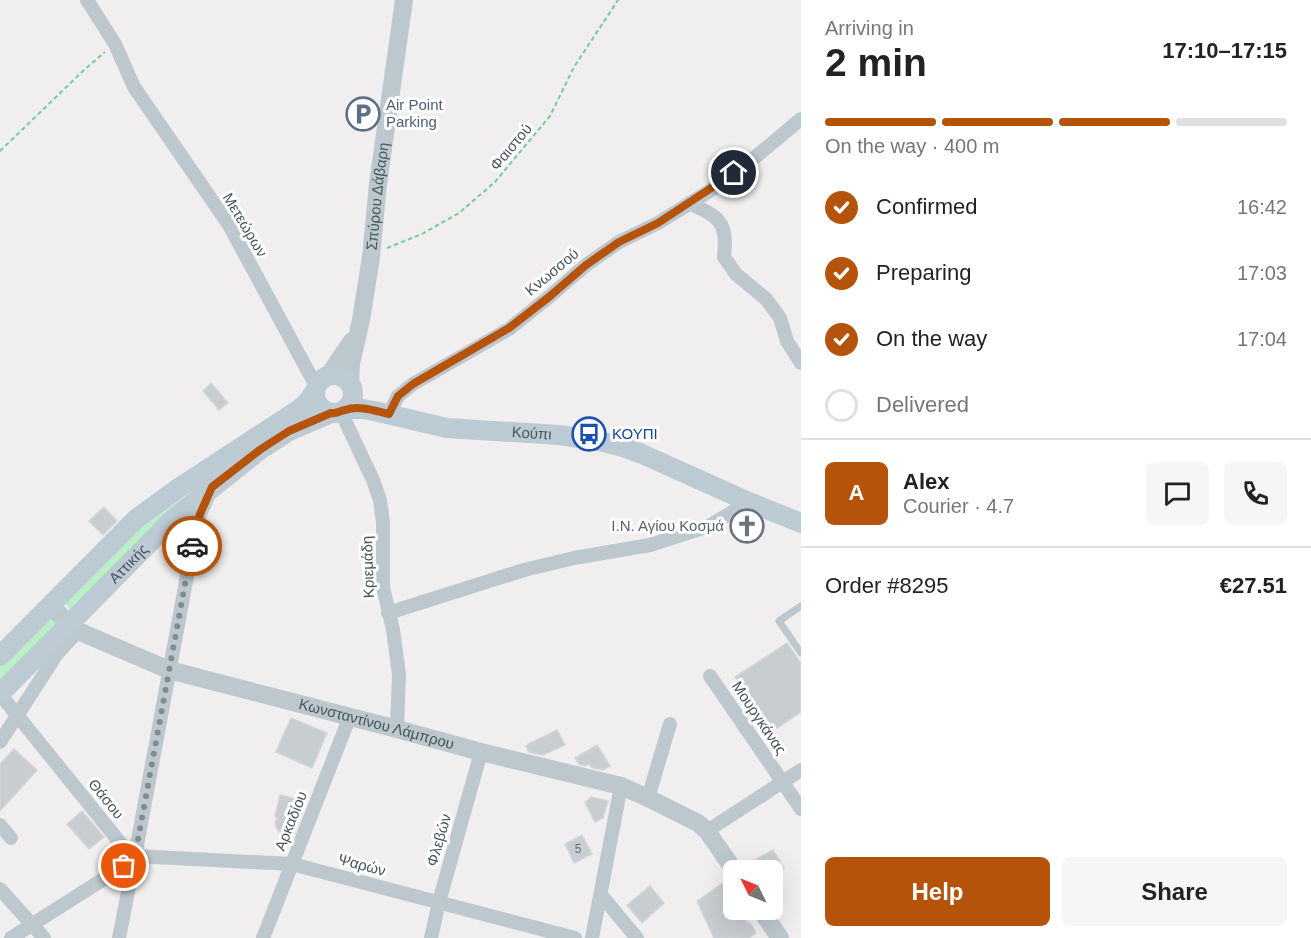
<!DOCTYPE html>
<meta charset="utf-8">
<style>
:root{--surface:#fff;--page:#f6f6f6;--text:#222;--muted:#767676;--line:#e0e0e0;--accent:#b45309}
body{margin:0;font-family:Arial,sans-serif;background:var(--page);color:var(--text);height:100vh;display:flex;flex-direction:column;font-size:22px;white-space:nowrap}
*{box-sizing:border-box;margin:0}
p{font-size:20px;color:var(--muted)}
.icon{flex:none;width:33px;height:33px;fill:none;stroke:currentColor;stroke-width:2;stroke-linecap:round;stroke-linejoin:round}
.map{position:relative;flex:1;overflow:hidden}
.drawer{display:flex;flex-direction:column;background:var(--surface);width:510px}
.drawer>*{flex:none}
.needle{width:39px;rotate:313deg}
.controls{position:absolute;left:723px;top:860px;display:grid;gap:12px}
.controls a{display:grid;place-items:center;width:60px;height:60px;border-radius:9px;background:var(--surface);box-shadow:0 6px 24px #0002;font-size:30px}
.pin{position:absolute;display:grid;place-items:center;width:51px;height:51px;color:#fff;margin:-26px;border:3px solid #fff;border-radius:50%;box-shadow:0 2px 6px #0007}
.courier{position:absolute;display:grid;place-items:center;width:60px;height:60px;margin:-30px;border:4px solid #b45309;border-radius:50%;background:#fff;color:#222;box-shadow:0 2px 8px #0007}
.headline em{font-style:normal;font-weight:700}
.headline div{display:flex;flex-direction:column-reverse}
.headline{display:flex;align-items:center;justify-content:space-between;height:102px;padding:0 24px}
h1{font-size:39px;font-weight:700;line-height:45px}
.bar{display:grid;grid-template-columns:repeat(4,1fr);gap:9px 6px;align-content:center;height:72px;padding:0 24px}
.bar i{height:8px;border-radius:4px;background:var(--line)}
.bar .on{background:var(--accent)}
.bar p{grid-column:span 4}
.line{display:flex;align-items:center;gap:15px;padding:0 24px;border-top:2px solid var(--line)}
.line div{flex:1}
.round{display:grid;place-items:center;flex:none;width:63px;height:63px;border-radius:9px;background:var(--page)}
ol{padding:0 24px;list-style:none}
li{display:flex;align-items:center;gap:18px;height:66px}
li p{margin-inline-start:auto}
li .icon{padding:6px;border-radius:50%;background:var(--accent);color:#fff;stroke-width:4}
li:last-child{color:var(--muted)}
li i{width:33px;height:33px;border:3px solid var(--line);border-radius:50%}
.primary-button{display:flex;gap:12px;margin-top:auto;padding:12px 24px}
.primary-button a{flex:1;height:69px;border-radius:9px;background:var(--accent);color:#fff;font-size:24px;font-weight:700;line-height:69px;text-align:center}
.primary-button a+a{background:var(--page);color:var(--text)}
main{display:flex;flex:1;min-height:0}
.map>svg:first-child{display:block}
</style>
<main>
<div class="map">
<svg width="801" height="938" viewBox="0 0 801 938">
<rect width="100%" height="100%" fill="#f1eeef"/>
<g fill="#bcefc8">
<path d="M 273,434 L 72,611 L 67,606 L 66,601 L 150,517 Z"/>
<path d="M 51,618 L 57,624 L 0,688 L 0,664 Z"/>
</g>
<g fill="#c8cdd1" stroke="#d2d6da" stroke-width="1.5">
<path d="M 211,383 L 228,403 L 219,410 L 203,391 Z"/>
<path d="M 104,507 L 117,521 L 103,535 L 89,521 Z"/>
<path d="M 753,517 L 758,526 L 742,536 L 736,527 Z"/>
<path d="M 787,643 L 801,663 L 801,712 L 771,732 L 735,677 Z"/>
<path d="M 291,718 L 327,733 L 312,768 L 276,752 Z"/>
<path d="M 557,730 L 565,745 L 543,755 L 529,752 L 526,746 L 528,745 L 528,744 Z"/>
<path d="M 597,745 L 610,766 L 603,770 L 591,767 L 589,764 L 585,766 L 579,764 L 575,758 Z"/>
<path d="M 14,749 L 37,770 L 0,811 L 0,764 Z"/>
<path d="M 280,795 L 305,801 L 303,811 L 292,839 L 285,841 L 275,825 L 277,817 L 275,816 Z"/>
<path d="M 591,797 L 608,801 L 603,818 L 595,822 L 585,803 Z"/>
<path d="M 82,811 L 104,837 L 89,849 L 67,824 Z"/>
<path d="M 582,835 L 592,854 L 574,863 L 565,844 Z"/>
<path d="M 773,850 L 784,868 L 772,875 L 772,870 L 745,870 L 744,866 Z"/>
<path d="M 723,883 L 734,906 L 734,909 L 740,909 L 744,920 L 751,924 L 756,933 L 749,938 L 714,938 L 697,901 Z"/>
<path d="M 650,886 L 664,903 L 642,923 L 627,905 Z"/>
</g>
<g fill="none" stroke-linecap="round" stroke-linejoin="round">
<g stroke="#74ce94" stroke-width="2" stroke-dasharray="4.5 3" stroke-linecap="butt">
<path d="M 0,151 L 84,70 L 105,52"/>
<path d="M 387,248 L 422,234 L 459,213 L 495,182 L 550,116 L 574,67 L 618,0"/>
</g>
<path stroke="#bcc8ce" stroke-width="7" d="M 801,606 L 779,621 L 801,653"/>
<g stroke="#bcc8ce" stroke-width="14">
<path d="M 87,0 L 115,44 L 134,87 L 229,225 L 316,386"/>
<path d="M 689,203 C 719,217 728,221 724,257 L 736,274 L 766,299 L 780,318 L 787,341 L 801,363"/>
<path d="M 341,412 L 373,480 L 380,500 L 383,522 L 383,587 L 393,630 L 399,674 L 397,729"/>
<path d="M 389,414 L 398,396 L 413,384 L 509,329 L 549,297 L 586,265 L 619,242 L 658,223 L 708,192 L 747,164 L 801,119"/>
<path d="M 388,613 L 524,570 L 574,558 L 650,545 L 709,526 L 749,502"/>
<path d="M 710,676 L 801,809"/>
<path d="M 0,694 L 122,845 L 135,856 L 119,938"/>
<path d="M 0,742 L 57,654 L 78,631"/>
<path d="M 648,798 L 670,724"/>
<path d="M 0,825 L 11,838"/>
<path d="M 707,831 L 801,770"/>
<path d="M 135,856 L 292,864 L 575,938"/>
<path d="M 0,889 L 44,938"/>
<path d="M 601,895 L 637,938"/>
<path d="M 11,938 L 121,868 L 135,856 L 195,533 L 200,514 L 210,492"/>
<path d="M 263,938 L 350,716"/>
<path d="M 431,938 L 439,902 L 481,752"/>
<path d="M 592,938 L 621,786"/>
</g>
<g stroke="#bcc8ce" stroke-width="18">
<path d="M 328,376 L 352,341"/>
<path id="s1" d="M 350,383 L 351,364 L 361,320 L 371,257 L 378,184 L 404,0"/>
<path id="s2" d="M 50,606 L 78,631 L 169,670 L 397,729 L 481,752 L 621,786 L 648,798 L 698,823 L 707,831 L 734,870"/>
<path d="M 760,909 L 780,938"/>
</g>
<g stroke="#bccad3" stroke-width="20">
<circle cx="334" cy="394" r="19"/>
<path id="s3" d="M 346,409 L 363,409 L 374,411 L 447,428 L 559,435 L 599,441 L 620,446 L 642,454 L 749,502 L 801,523"/>
<path d="M 0,656 L 136,519 L 177,489 L 301,408 L 309,400 L 315,391"/>
<path id="s4" d="M 0,694 L 172,520 L 261,449 L 289,431 L 331,413"/>
</g>
</g>
<g fill="none" stroke-linecap="round" stroke-linejoin="round">
<path stroke="#828b8f" stroke-width="6" stroke-dasharray="0 10.8" d="M 124,866 L 135,856 L 192,546"/>
<path stroke="#b45309" stroke-width="8" d="M 192,546 L 200,514 L 212,487 L 261,449 L 289,431 L 331,413 C 337,414 339,411 345,410 C 359,405 376,411 389,414 L 398,396 L 413,384 L 509,328 L 549,297 L 586,265 L 619,242 L 658,223 L 734,173"/>
</g>
<defs>
<g id="parking-ring" transform="scale(1.725)"><circle r="9.5" fill="#fff" stroke="#5c6f8a" stroke-width="1.5"/><path d="M-3.5-5.5H1a3.5 3.5 0 0 1 0 7H-1V5.5H-3.5ZM-1-3.4V-.6H.8a1.4 1.4 0 0 0 0-2.8Z" fill="#5c6f8a"/></g>
<g id="bus-ring" transform="scale(1.725)"><circle r="9.5" fill="#fff" stroke="#1a4fb4" stroke-width="1.5"/><path d="M-5-6H5V4H4V6H2V4H-2V6H-4V4H-5ZM-3.5-4V0h7V-4ZM-3.5 1.2v1.5H-2V1.2ZM2 1.2v1.5H3.5V1.2Z" fill="#1a4fb4"/></g>
<g id="church-ring" transform="scale(1.725)"><circle r="9.5" fill="#fff" stroke="#6b7280" stroke-width="1.5"/><path d="M-1.2-6h2.4v3.5h3.3v2.4h-3.3V6h-2.4V-.1h-3.3v-2.4h3.3Z" fill="#6b7280"/></g>
</defs>
<g fill-rule="evenodd">
<use href="#parking-ring" x="363" y="114"/>
<use href="#bus-ring" x="589" y="434"/>
<use href="#church-ring" x="747" y="526"/>
</g>
<g text-anchor="middle" stroke-width="6" stroke-linejoin="round" paint-order="stroke">
<g font-size="12" fill="#667379">
<text x="578" y="853">5</text>
</g>
<g font-size="15" fill="#4e5e75" stroke="#fff" text-anchor="start">
<text x="386" y="110">Air Point<tspan x="386" dy="17">Parking</tspan></text>
</g>
<g font-size="15" fill="#46555c" stroke="#fff">
<text transform="translate(511 147) rotate(-50)" y="5">Φαιστού</text>
<text dy="5" stroke="none"><textPath href="#s1" startOffset="189">Σπύρου Δάβαρη</textPath></text>
<text transform="translate(245 225) rotate(59)" y="5">Μετεώρων</text>
<text transform="translate(552 272) rotate(-40)" y="5">Κνωσσού</text>
<text dy="5" stroke="none"><textPath href="#s3" startOffset="188">Κούπι</textPath></text>
<text dy="5" stroke="none"><textPath href="#s4" startOffset="183">Αττικής</textPath></text>
<text transform="translate(368 567) rotate(-92)" y="5">Κριεμάδη</text>
<text transform="translate(759 718) rotate(56)" y="5">Μουργκάνας</text>
<text dy="5" stroke="none"><textPath href="#s2" startOffset="351">Κωνσταντίνου Λάμπρου</textPath></text>
<text transform="translate(106 799) rotate(51)" y="5">Θάσου</text>
<text transform="translate(291 821) rotate(-68)" y="5">Αρκαδίου</text>
<text transform="translate(439 840) rotate(-74)" y="5">Φλεβών</text>
<text transform="translate(362 865) rotate(15)" y="5">Ψαρών</text>
</g>
<g font-size="15" fill="#164399" stroke="#fff" text-anchor="start">
<text x="612" y="439">ΚΟΥΠΙ</text>
</g>
<g font-size="15" fill="#5b616d" stroke="#fff" text-anchor="end">
<text x="724" y="531">Ι.Ν. Αγίου Κοσμά</text>
</g>
</g>
</svg>
<div class="controls">
<a><svg class="needle" viewBox="-14 -14 28 28"><path d="M0-13l5 13h-10z" fill="#e53935"/><path d="M0 13l5-13h-10z" fill="#767676"/></svg></a>
</div>
<div class="pin" style="left:124px;top:866px;background:#ea580c"><svg class="icon" aria-label="bag" viewBox="0 0 24 24"><path d="M5 8h14l-1 12H6zM9 8a3 3 0 0 1 6 0"/></svg></div>
<div class="pin" style="left:734px;top:173px;background:#1f2937"><svg class="icon" aria-label="home" viewBox="0 0 24 24"><path d="M3 11l9-7 9 7M6 9v11h12V9"/></svg></div>
<div class="courier" style="left:192px;top:546px"><svg class="icon" aria-label="car" viewBox="0 0 24 24"><path d="M5 17H2v-5l4-1 3-4h7l3 4 3 1v5h-3M9 17h6M6 11h13"/><circle cx="7" cy="17" r="2"/><circle cx="17" cy="17" r="2"/></svg></div>
</div>
<section class="drawer">
<div class="headline"><div><h1>2 min</h1><p>Arriving in</p></div><em>17:10–17:15</em></div>
<div class="bar"><i class="on"></i><i class="on"></i><i class="on"></i><i></i><p>On the way · 400 m</p></div>
<ol>
<li><svg class="icon" aria-label="check" viewBox="0 0 24 24"><path d="M5 12l5 5 9-10"/></svg>Confirmed<p>16:42</p></li>
<li><svg class="icon" aria-label="check" viewBox="0 0 24 24"><path d="M5 12l5 5 9-10"/></svg>Preparing<p>17:03</p></li>
<li><svg class="icon" aria-label="check" viewBox="0 0 24 24"><path d="M5 12l5 5 9-10"/></svg>On the way<p>17:04</p></li>
<li><i></i>Delivered</li>
</ol>
<div class="line" style="height:108px"><b class="round" style="background:var(--accent);color:#fff">A</b><div><b>Alex</b><p>Courier · 4.7</p></div><a class="round"><svg class="icon" aria-label="chat" viewBox="0 0 24 24"><path d="M4 5h16v11H9l-5 4z"/></svg></a><a class="round"><svg class="icon" aria-label="phone" viewBox="0 0 24 24"><path d="M5 4h4l2 5-3 2q2 4 5 5l2-3 5 2v4C11 20 4 13 5 4z"/></svg></a></div>
<div class="line" style="height:78px"><div>Order #8295</div><b>€27.51</b></div>
<div class="primary-button"><a>Help</a><a>Share</a></div>
</section>
</main>
